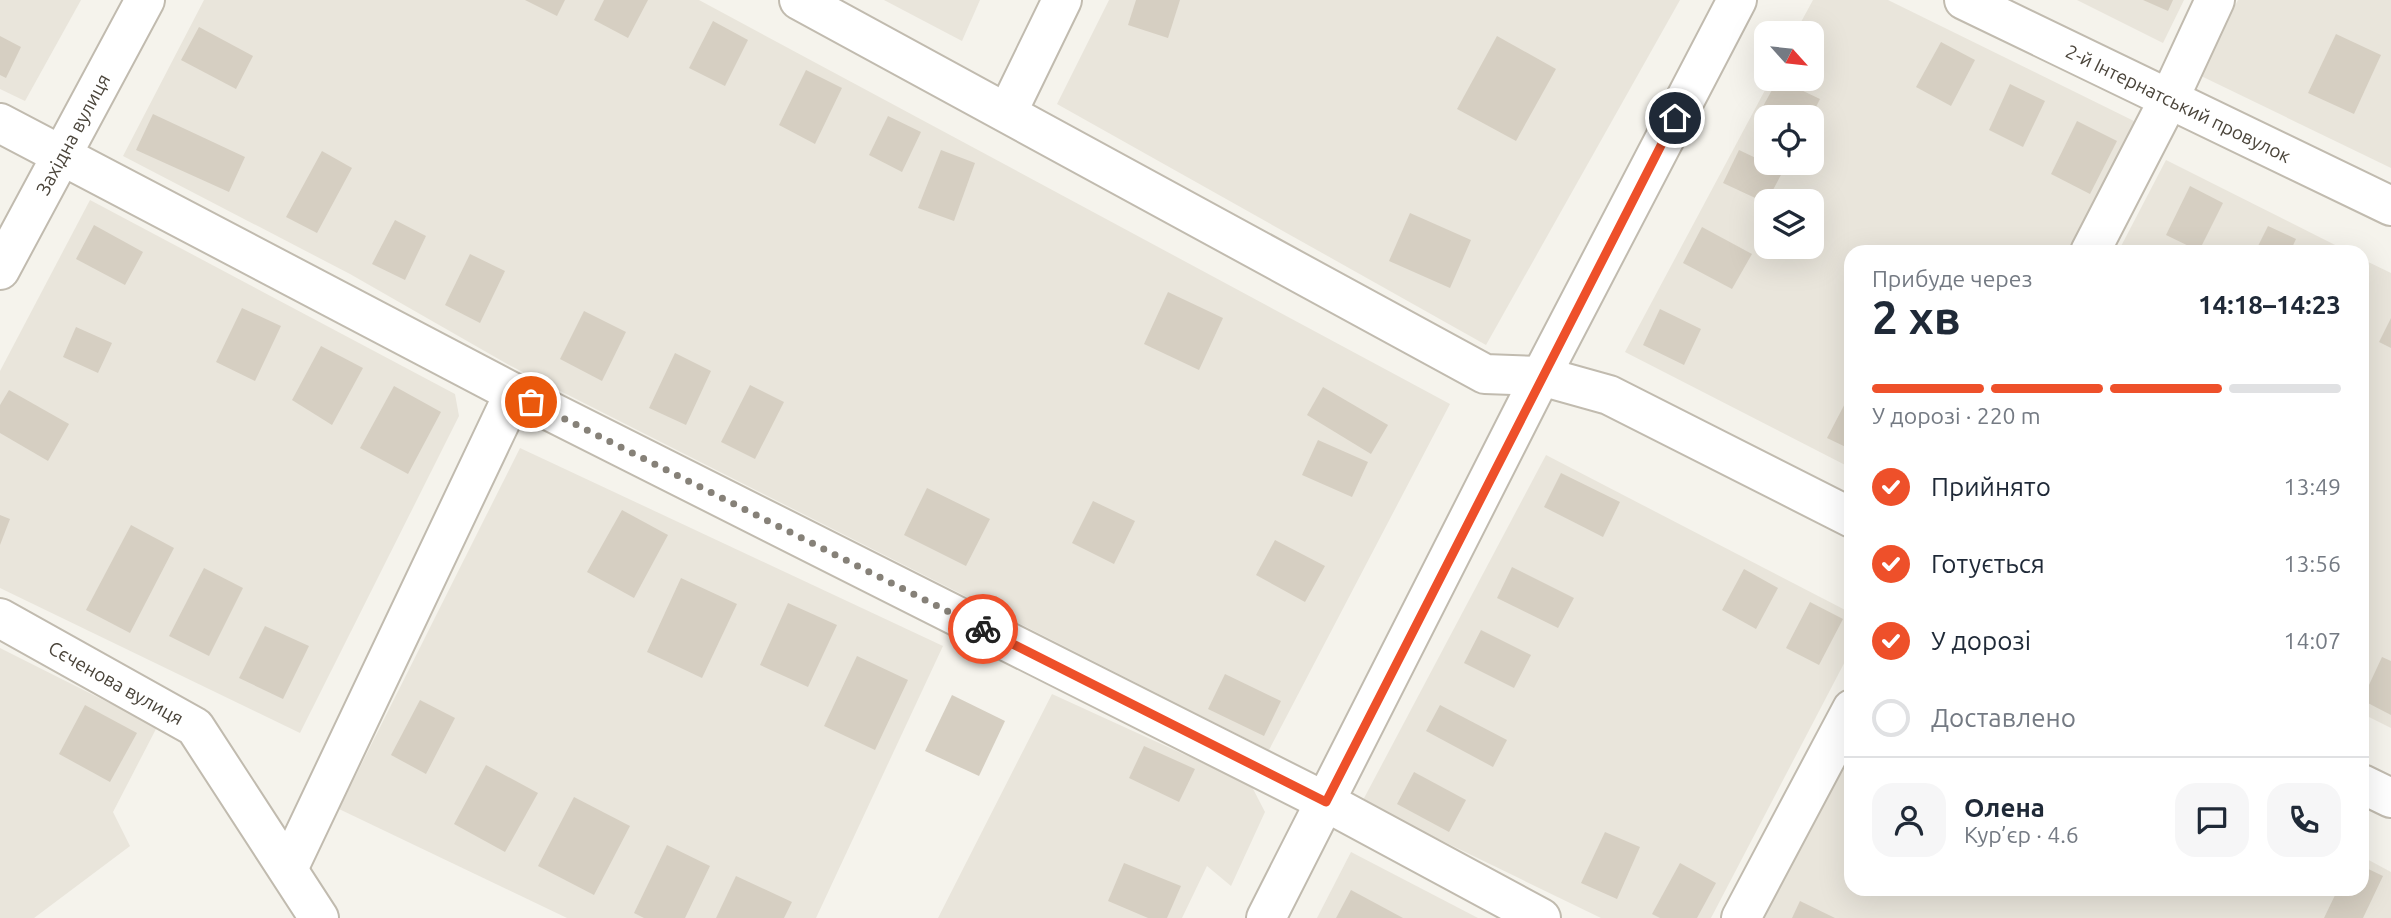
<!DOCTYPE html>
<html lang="uk">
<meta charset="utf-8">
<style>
:root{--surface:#fff;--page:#f6f6f7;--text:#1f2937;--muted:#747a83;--line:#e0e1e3;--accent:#ee502a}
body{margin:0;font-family:Ubuntu,sans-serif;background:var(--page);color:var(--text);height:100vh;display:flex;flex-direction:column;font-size:26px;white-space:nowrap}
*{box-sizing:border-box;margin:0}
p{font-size:23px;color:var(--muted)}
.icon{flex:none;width:38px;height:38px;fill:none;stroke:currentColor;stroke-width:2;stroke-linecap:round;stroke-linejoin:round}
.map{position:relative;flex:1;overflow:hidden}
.sheet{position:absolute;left:1844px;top:245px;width:525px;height:651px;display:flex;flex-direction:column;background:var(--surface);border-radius:21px;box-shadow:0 7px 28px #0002}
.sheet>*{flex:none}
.needle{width:46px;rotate:117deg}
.fabs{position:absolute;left:1754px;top:21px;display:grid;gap:14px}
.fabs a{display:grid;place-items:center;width:70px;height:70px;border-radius:14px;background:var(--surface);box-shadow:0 7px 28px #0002;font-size:35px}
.pin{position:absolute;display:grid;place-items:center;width:60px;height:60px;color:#fff;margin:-30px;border:4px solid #fff;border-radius:50%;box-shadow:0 2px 7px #0007}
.courier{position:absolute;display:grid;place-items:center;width:70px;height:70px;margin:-35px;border:5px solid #ee502a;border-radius:50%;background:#fff;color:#222;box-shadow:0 2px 9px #0007}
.headline em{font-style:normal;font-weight:600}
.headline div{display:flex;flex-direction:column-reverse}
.headline{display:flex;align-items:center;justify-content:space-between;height:119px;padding:0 28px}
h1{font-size:46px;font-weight:600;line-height:52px}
.bar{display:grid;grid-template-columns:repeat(4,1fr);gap:10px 7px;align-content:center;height:84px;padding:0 28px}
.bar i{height:9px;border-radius:5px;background:var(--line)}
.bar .on{background:var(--accent)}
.bar p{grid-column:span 4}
.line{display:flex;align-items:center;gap:18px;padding:0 28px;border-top:2px solid var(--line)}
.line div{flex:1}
.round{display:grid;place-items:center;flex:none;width:74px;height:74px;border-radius:21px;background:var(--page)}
ol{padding:0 28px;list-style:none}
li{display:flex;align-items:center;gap:21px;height:77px}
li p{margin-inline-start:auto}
li .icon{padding:7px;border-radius:50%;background:var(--accent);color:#fff;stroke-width:4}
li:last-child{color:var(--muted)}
li i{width:38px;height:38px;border:4px solid var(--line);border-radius:50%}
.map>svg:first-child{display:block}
</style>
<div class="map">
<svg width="2391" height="918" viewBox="0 0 2391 918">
<rect width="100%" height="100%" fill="#f5f3ec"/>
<g fill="#e9e5db" fill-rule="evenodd">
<path d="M 0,0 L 81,0 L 25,101 L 0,89 Z"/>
<path d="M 204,0 L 699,0 L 1450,404 L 1269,750 L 509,365 L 350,274 L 123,156 Z"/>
<path d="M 884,0 L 980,0 L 962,41 Z"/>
<path d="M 1109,0 L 1680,0 L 1486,345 L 1057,104 Z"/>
<path d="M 1813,0 L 1888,0 L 2138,123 L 2072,252 L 1852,252 L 1851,468 L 1625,352 L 1771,79 L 1811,79 L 1811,33 L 1795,33 ZM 1766,117 L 1811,117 L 1811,163 L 1766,163 ZM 1766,201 L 1811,201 L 1811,247 L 1766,247 Z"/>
<path d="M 2077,0 L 2184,0 L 2163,43 Z"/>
<path d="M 2238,0 L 2391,0 L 2391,168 L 2199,75 Z"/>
<path d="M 2166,160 L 2349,252 L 2118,252 Z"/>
<path d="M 90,200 L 455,394 L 459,416 L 300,733 L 0,588 L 0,371 Z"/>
<path d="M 2362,259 L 2391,273 L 2391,728 L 2363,714 Z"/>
<path d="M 520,448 L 943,646 L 816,918 L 567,918 L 339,809 Z"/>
<path d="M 1546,455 L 1851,613 L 1851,650 L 1711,918 L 1601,918 L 1362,802 Z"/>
<path d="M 0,648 L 157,727 L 113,812 L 130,846 L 34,918 L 0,918 Z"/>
<path d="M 1052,694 L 1251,785 L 1265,812 L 1231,886 L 1207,866 L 1182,918 L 938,918 Z"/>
<path d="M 1851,746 L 1852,889 L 2362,889 L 2363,857 L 2391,872 L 2391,918 L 1758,918 Z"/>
<path d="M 1351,852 L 1478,918 L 1317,918 Z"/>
</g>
<g fill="#d6cfc2">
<path d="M 525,0 L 565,0 L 557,16 Z"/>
<path d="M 604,0 L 648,0 L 628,38 L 594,20 Z"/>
<path d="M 1136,0 L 1180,0 L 1168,38 L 1128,25 Z"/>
<path d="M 2143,0 L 2173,0 L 2168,11 Z"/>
<path d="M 713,21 L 748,40 L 725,86 L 689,68 Z"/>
<path d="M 199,27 L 253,56 L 236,89 L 181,60 Z"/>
<path d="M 2336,34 L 2381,55 L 2354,114 L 2308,93 Z"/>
<path d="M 0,36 L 21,47 L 6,78 L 0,75 Z"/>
<path d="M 1497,36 L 1556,69 L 1516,141 L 1457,109 Z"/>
<path d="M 1941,42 L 1975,60 L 1951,106 L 1916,87 Z"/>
<path d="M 806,70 L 842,88 L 815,144 L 779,125 Z"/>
<path d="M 1778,79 L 1820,99 L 1811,117 L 1774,117 L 1761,110 Z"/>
<path d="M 2010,84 L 2045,101 L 2023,147 L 1989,130 Z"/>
<path d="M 153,114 L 245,157 L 229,192 L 136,150 Z"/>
<path d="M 888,116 L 921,132 L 902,172 L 869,155 Z"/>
<path d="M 2077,121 L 2117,141 L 2090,194 L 2051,174 Z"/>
<path d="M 941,150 L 975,163 L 954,221 L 918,208 Z"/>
<path d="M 1739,150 L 1783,171 L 1766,203 L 1723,183 Z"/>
<path d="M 322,151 L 352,168 L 317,233 L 286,217 Z"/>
<path d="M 2190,186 L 2223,203 L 2199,251 L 2166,235 Z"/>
<path d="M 1410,213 L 1471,240 L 1450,288 L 1389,261 Z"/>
<path d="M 395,220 L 426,236 L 405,280 L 372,264 Z"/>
<path d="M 94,225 L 143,252 L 125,285 L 76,259 Z"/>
<path d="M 2268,226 L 2296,239 L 2290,252 L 2255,252 Z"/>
<path d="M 1702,227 L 1752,254 L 1732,289 L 1683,263 Z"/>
<path d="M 470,254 L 505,271 L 480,323 L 445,305 Z"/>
<path d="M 1168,292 L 1223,318 L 1199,370 L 1144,344 Z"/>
<path d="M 242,308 L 281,326 L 255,381 L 216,362 Z"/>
<path d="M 1660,309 L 1701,329 L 1684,365 L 1643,345 Z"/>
<path d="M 584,311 L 626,332 L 602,381 L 560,359 Z"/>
<path d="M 2391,318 L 2391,348 L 2379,342 Z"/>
<path d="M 76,327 L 112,343 L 98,373 L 63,357 Z"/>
<path d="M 321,346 L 363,368 L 332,425 L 292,400 Z"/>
<path d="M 675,353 L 711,371 L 686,425 L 649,408 Z"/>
<path d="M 750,385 L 784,402 L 755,459 L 721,442 Z"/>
<path d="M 394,386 L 441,412 L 408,474 L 360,448 Z"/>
<path d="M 1323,387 L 1388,425 L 1371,454 L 1307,415 Z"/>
<path d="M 9,390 L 69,424 L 48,461 L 0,433 L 0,405 Z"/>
<path d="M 1852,390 L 1852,450 L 1827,438 Z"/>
<path d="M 1318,440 L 1368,462 L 1352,497 L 1302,475 Z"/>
<path d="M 1561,473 L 1620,502 L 1603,537 L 1544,507 Z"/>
<path d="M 927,488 L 990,519 L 966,566 L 904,535 Z"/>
<path d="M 1093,501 L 1135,521 L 1114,564 L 1072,543 Z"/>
<path d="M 622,510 L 668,535 L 634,598 L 587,572 Z"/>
<path d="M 0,515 L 10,519 L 0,545 Z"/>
<path d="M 131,525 L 174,548 L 130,633 L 86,610 Z"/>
<path d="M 1275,540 L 1325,566 L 1305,602 L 1256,575 Z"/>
<path d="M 1512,567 L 1574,598 L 1558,628 L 1497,598 Z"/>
<path d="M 204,568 L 243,588 L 209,656 L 169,636 Z"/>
<path d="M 1744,569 L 1778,588 L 1756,629 L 1722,610 Z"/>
<path d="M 681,578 L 737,604 L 702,678 L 647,652 Z"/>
<path d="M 1810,602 L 1843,619 L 1819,665 L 1786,648 Z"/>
<path d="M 788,603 L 837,625 L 808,687 L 760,665 Z"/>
<path d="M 265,626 L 309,646 L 283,699 L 239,678 Z"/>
<path d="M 1481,630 L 1531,655 L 1514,688 L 1464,663 Z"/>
<path d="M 857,656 L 908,680 L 875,750 L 824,726 Z"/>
<path d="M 2382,657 L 2391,661 L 2391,715 L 2362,700 Z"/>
<path d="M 1225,674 L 1281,701 L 1264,736 L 1208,709 Z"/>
<path d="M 952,695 L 1005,721 L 979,776 L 925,751 Z"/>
<path d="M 420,700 L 455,718 L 426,774 L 391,755 Z"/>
<path d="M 85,705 L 137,733 L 110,782 L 59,754 Z"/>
<path d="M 1440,705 L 1507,740 L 1493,767 L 1426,731 Z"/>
<path d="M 1144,746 L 1195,769 L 1179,802 L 1129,778 Z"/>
<path d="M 486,765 L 538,793 L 505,852 L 454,824 Z"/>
<path d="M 1414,772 L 1466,800 L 1449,832 L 1397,804 Z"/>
<path d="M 574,797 L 630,826 L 594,895 L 538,866 Z"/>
<path d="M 1605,832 L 1640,847 L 1617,899 L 1581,883 Z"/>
<path d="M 667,845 L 710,866 L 685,918 L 644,918 L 634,913 Z"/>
<path d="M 1124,863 L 1181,886 L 1167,918 L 1148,918 L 1108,901 Z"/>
<path d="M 1680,863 L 1716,883 L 1697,918 L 1660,918 L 1652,914 Z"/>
<path d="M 2362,866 L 2383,876 L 2363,918 L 2324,918 L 2338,889 L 2362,889 Z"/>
<path d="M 736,876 L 792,902 L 784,918 L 716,918 Z"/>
<path d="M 1351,890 L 1403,918 L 1336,918 Z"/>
<path d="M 1800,901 L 1835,918 L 1792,918 Z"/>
</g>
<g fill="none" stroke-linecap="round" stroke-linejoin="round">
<g stroke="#c1bbaf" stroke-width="42">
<g id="minor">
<path d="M 799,0 L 1485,374 L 1541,376 L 1609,395 L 1852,518"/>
<path id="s1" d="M 1964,0 L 2391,206"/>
<path d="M 1008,111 L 1062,0"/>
<path d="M 0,123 L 531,402"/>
<path d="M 2090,252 L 2170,97 L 2215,0"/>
<path id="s2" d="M 0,270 L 145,0"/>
<path id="s3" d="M 0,618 L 195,727 L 319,918"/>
<path d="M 2362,784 L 2391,798"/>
<path d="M 289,867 L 514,393 L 1326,802 L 1541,918"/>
<path d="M 1266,918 L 1541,376 L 1737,0"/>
<path d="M 1741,918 L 1852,709"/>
</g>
</g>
<use href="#minor" stroke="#fff" stroke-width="38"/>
</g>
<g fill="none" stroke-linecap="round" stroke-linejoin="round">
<path stroke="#868178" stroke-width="7" stroke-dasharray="0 12.6" d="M 531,402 L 983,629"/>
<path stroke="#ee502a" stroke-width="9" d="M 983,629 L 1326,802 L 1675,118"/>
</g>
<g text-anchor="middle" stroke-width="5" stroke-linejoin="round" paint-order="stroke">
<g font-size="19" fill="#4a443a" stroke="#fff">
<text dy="7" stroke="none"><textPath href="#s1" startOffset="238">2-й Інтернатський провулок</textPath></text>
<text dy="7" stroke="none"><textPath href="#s2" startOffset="154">Західна вулиця</textPath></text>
<text dy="7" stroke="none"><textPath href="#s3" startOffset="133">Сєченова вулиця</textPath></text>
</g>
</g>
</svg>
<div class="fabs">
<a><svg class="needle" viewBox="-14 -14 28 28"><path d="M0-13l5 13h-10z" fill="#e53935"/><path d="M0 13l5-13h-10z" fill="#747a83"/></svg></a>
<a><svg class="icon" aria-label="locate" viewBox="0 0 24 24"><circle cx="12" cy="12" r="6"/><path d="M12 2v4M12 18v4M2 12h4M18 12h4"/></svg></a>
<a><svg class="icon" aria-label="layers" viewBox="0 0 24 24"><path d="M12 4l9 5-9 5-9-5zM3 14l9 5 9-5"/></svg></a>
</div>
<div class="pin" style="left:531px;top:402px;background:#ea580c"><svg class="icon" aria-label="bag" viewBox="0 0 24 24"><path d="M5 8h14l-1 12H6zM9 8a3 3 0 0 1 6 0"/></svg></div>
<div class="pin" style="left:1675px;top:118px;background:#1f2937"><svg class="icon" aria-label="home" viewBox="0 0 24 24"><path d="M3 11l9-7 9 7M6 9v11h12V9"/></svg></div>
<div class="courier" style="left:983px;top:629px"><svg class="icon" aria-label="bike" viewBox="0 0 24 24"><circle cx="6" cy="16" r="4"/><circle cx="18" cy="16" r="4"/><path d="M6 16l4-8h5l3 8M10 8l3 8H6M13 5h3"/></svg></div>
<section class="sheet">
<div class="headline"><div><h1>2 хв</h1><p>Прибуде через</p></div><em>14:18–14:23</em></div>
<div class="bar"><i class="on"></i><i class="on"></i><i class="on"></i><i></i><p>У дорозі · 220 m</p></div>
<ol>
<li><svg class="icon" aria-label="check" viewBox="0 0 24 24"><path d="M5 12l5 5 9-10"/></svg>Прийнято<p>13:49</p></li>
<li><svg class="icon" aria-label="check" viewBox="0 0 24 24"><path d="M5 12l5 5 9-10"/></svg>Готується<p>13:56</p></li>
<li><svg class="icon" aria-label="check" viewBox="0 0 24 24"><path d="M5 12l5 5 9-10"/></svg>У дорозі<p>14:07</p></li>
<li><i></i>Доставлено</li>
</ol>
<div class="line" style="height:126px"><a class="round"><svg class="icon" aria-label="person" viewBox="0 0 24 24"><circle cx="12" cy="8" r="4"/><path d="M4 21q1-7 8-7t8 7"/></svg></a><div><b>Олена</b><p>Кур’єр · 4.6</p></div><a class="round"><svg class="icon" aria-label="chat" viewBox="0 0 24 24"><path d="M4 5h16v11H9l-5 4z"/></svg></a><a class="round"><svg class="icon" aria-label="phone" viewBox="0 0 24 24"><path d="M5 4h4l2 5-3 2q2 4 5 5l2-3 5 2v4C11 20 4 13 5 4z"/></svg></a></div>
</section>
</div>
